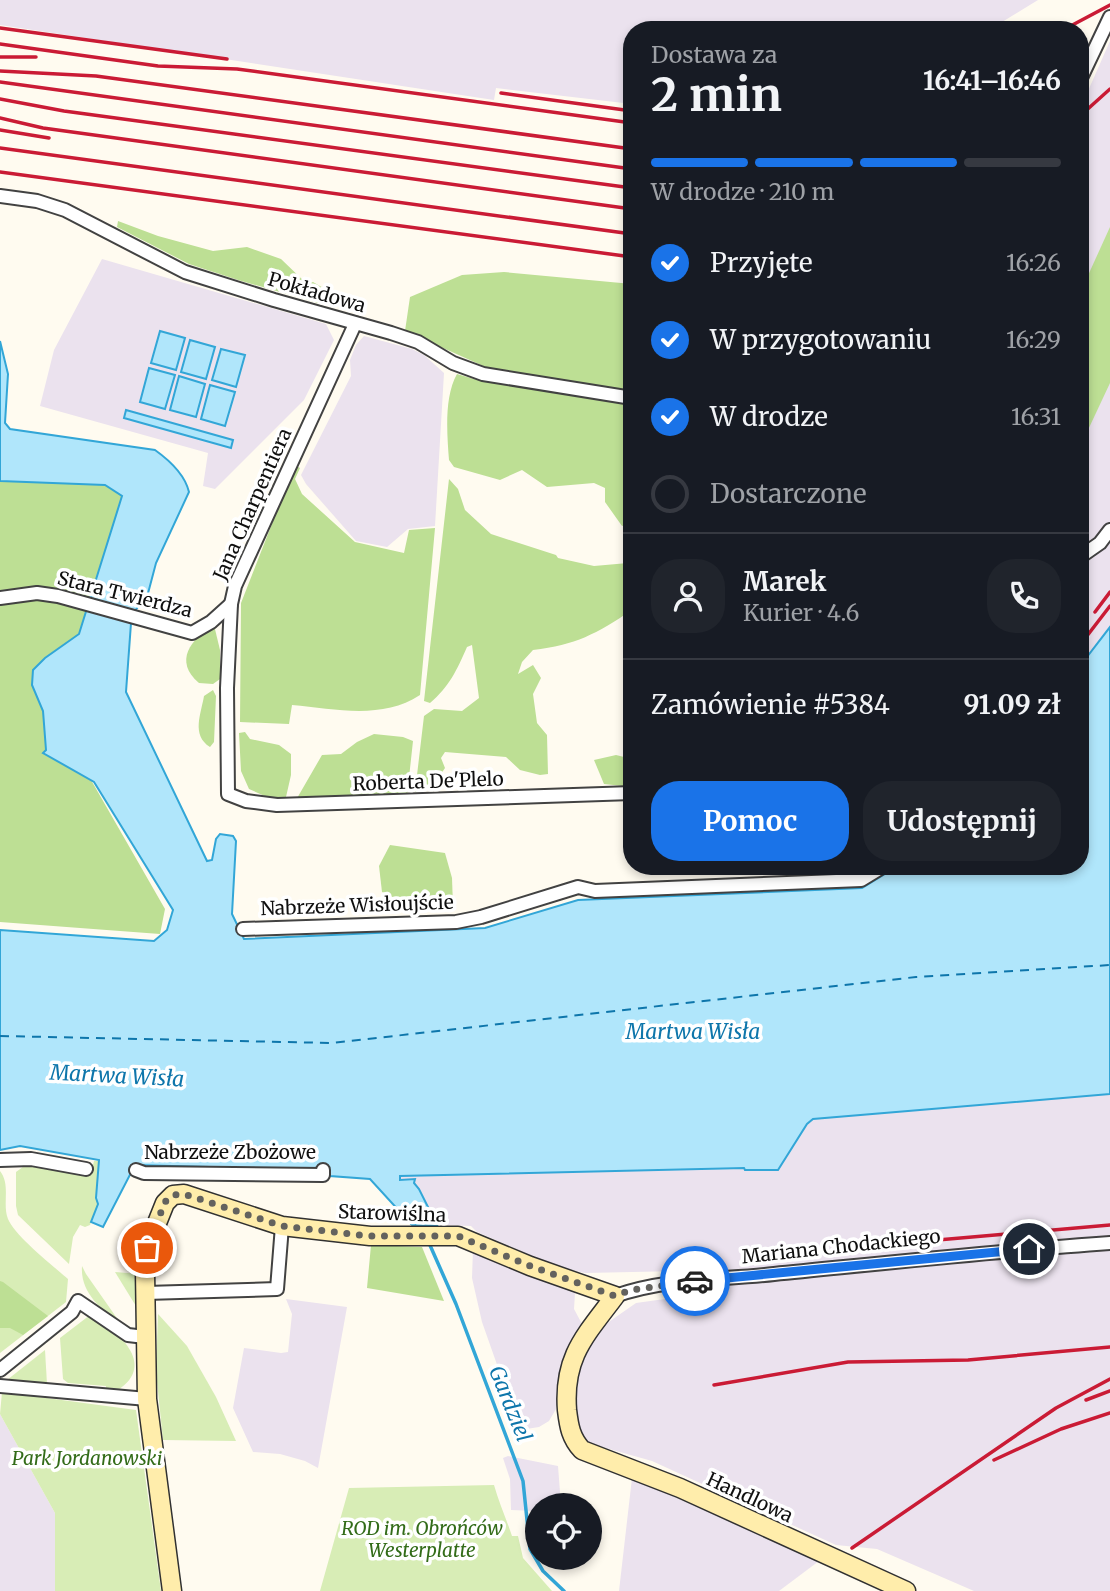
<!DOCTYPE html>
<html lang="pl">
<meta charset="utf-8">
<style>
:root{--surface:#171b24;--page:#20242c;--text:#f1f3f6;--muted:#9ea1a6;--line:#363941;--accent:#1a73e8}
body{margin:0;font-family:Merriweather,serif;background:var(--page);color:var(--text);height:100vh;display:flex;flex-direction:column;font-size:26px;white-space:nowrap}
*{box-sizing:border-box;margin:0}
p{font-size:23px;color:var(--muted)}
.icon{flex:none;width:38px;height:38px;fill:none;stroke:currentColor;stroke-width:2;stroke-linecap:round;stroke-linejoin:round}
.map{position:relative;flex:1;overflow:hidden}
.details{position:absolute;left:623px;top:21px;width:466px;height:854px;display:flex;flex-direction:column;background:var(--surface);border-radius:28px;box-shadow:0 4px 10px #0003}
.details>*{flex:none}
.tools{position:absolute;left:525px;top:1493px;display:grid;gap:14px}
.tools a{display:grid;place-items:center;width:77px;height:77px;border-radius:50%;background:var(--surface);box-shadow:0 4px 10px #0003;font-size:35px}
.pin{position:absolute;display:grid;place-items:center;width:60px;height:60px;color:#fff;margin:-30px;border:4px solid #fff;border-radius:50%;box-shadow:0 2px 7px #0007}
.courier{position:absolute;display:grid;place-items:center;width:70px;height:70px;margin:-35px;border:5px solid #1a73e8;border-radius:50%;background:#fff;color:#222;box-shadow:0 2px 9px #0007}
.headline em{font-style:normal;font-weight:700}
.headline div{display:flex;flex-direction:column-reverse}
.headline{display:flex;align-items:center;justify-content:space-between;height:119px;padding:0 28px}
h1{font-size:46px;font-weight:700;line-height:52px}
.bar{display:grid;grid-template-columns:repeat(4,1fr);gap:10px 7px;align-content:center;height:84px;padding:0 28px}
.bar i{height:9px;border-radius:5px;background:var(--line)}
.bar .on{background:var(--accent)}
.bar p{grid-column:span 4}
.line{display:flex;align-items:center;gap:18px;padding:0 28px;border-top:2px solid var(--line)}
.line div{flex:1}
.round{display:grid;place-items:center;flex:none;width:74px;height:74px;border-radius:28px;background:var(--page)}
ol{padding:0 28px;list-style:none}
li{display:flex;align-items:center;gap:21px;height:77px}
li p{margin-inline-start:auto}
li .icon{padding:7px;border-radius:50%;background:var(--accent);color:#fff;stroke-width:4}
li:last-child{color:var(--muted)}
li i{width:38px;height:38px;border:4px solid var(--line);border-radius:50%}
.button{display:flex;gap:14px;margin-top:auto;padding:14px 28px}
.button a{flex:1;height:80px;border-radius:28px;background:var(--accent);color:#fff;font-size:28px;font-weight:700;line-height:80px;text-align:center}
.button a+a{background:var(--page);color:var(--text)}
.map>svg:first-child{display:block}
</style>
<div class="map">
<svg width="1110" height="1591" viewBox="0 0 1110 1591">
<rect width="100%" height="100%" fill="#fffbf0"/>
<g fill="#ebe2ee">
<path d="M 0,0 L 1038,0 L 989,30 L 632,30 L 632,104 L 496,88 L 494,100 L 0,25 Z"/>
<path d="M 1110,41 L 1110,627 L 1080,666 L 1080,109 Z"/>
<path d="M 102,259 L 326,324 L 334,340 L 304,400 L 215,489 L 203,486 L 208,453 L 40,406 L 54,350 Z"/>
<path d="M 364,336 L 412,349 L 424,355 L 444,373 L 435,526 L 408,529 L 387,547 L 356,541 L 306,484 L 301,475 L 351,376 L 350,360 L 356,345 Z"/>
<path d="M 1110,1094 L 1110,1591 L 974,1591 L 877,1549 L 836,1545 L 652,1461 L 588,1443 L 575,1420 L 574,1379 L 585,1349 L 603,1326 L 636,1303 L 679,1297 L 680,1271 L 585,1273 L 558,1267 L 477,1232 L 471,1226 L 437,1225 L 420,1189 L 414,1183 L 400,1180 L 399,1176 L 415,1175 L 744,1168 L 745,1170 L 778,1170 L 807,1124 L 813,1119 Z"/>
<path d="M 473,1249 L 491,1255 L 575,1293 L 574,1309 L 582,1324 L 560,1369 L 556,1409 L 549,1421 L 539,1427 L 520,1430 L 482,1322 L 472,1278 Z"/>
<path d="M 286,1299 L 347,1307 L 318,1468 L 305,1461 L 280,1454 L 253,1452 L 233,1408 L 244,1348 L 281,1353 L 288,1352 L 292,1314 Z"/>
<path d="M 0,1414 L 55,1513 L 55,1591 L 0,1591 Z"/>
<path d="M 508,1456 L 558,1466 L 561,1505 L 537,1505 L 535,1511 L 511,1510 L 510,1479 L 503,1458 Z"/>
<path d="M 632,1478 L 819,1561 L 779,1591 L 619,1591 Z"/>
</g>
<g fill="#d8edb6">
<path d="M 94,1161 L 99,1161 L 96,1198 L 98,1204 L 90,1225 L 85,1227 L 80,1225 L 73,1237 L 69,1264 L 18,1215 L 16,1206 L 16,1172 L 27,1164 L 93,1165 Z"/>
<path d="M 0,1171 C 11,1185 2,1204 8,1219 C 15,1236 53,1266 68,1279 L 66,1302 L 0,1353 Z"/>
<path d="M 82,1266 L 86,1274 L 121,1324 C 101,1310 80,1292 82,1266 Z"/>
<path d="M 115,1272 L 140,1274 L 139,1311 Z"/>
<path d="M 158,1314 L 187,1346 L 216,1397 L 236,1441 L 163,1440 L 156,1372 Z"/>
<path d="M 90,1315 C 117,1330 158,1364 118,1390 L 106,1391 L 106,1386 L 68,1383 L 63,1379 L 60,1338 Z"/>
<path d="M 45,1350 L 47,1384 L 7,1380 Z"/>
<path d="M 2,1392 L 136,1410 L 161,1591 L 55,1591 L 55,1513 L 0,1414 Z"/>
<path d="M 494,1485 C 499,1503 506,1518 512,1536 L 518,1536 L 523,1558 L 552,1591 L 320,1591 L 349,1488 Z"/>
</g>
<g fill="#bddf94">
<path d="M 118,221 L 158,236 L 213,251 L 247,247 L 281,259 L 307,284 L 313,282 L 325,289 L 335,291 L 334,299 L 318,303 L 238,280 L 189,264 L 117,227 Z"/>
<path d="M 1110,227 L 1110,383 L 1080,447 L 1080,293 Z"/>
<path d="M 504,272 L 632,284 L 632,393 L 490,369 L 405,331 L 410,297 L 462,275 Z"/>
<path d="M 457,374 L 474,379 L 632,404 L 632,523 L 622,526 L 605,502 L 605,488 L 594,483 L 547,487 L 522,470 L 500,480 L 454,467 L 449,460 C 447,434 444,397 457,374 Z"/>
<path d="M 295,465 L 300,468 L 295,479 L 302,494 L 355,542 L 404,553 L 409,530 L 435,528 L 420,695 C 382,720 336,709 292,705 L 289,724 L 240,722 L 241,603 Z"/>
<path d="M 449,479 L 458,489 L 465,510 L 491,534 L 556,555 L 558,558 L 594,566 L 628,563 L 632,561 L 632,610 C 596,634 576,645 533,650 L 522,662 L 518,674 L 533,665 L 541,678 L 533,694 L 537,723 L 547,735 L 548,774 L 540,775 L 520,770 L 506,757 L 445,752 L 441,758 L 445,768 L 432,787 L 415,792 L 424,716 L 434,709 L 462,711 L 479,698 L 472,645 L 467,647 C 457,670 449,687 430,703 L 424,701 Z"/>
<path d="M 0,481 L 105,485 L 122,496 L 89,601 L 36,589 L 0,590 Z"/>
<path d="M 44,598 L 87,609 L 79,634 L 45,658 L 32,685 L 43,711 L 46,750 L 91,780 L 165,909 L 160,934 L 0,922 L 0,603 Z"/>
<path d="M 214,625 L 220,650 L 220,679 L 213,684 L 199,683 C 173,661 191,639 214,625 Z"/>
<path d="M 213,690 L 216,696 L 214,742 L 210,747 C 191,735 201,714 204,696 Z"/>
<path d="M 245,732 L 250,739 L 279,745 L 291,754 L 291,775 L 286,797 L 267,797 L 249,789 L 241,771 L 239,733 Z"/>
<path d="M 374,734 L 403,737 L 413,741 L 407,796 L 296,800 L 322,755 L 341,754 L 357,742 Z"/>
<path d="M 616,755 L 632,759 L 632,787 L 604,784 L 594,760 Z"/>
<path d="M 390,845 L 445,853 L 452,878 L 453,906 L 416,908 L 382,892 L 379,866 Z"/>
<path d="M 371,1245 L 422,1247 L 444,1301 L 367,1288 Z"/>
<path d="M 0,1281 L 3,1282 L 48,1316 L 23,1335 L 10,1328 L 0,1328 Z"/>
</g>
<g fill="#b0e6fb" stroke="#32a6d7" stroke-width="2">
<path d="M 160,331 L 185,338 L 176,370 L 151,363 Z"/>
<path d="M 190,340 L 215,347 L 206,379 L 181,372 Z"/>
<path d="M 0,341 L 8,374 L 5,423 L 10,429 L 155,450 C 169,460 185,475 189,492 L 156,563 L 146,601 L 138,607 L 127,621 L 131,623 L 126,692 L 207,861 L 212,860 L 216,839 L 220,834 L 233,836 L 236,841 L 232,914 L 244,939 L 485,928 L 578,900 L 862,888 L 898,866 L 1080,866 L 1080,666 L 1110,627 L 1110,1094 L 813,1119 L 807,1124 L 778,1170 L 745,1170 L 744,1168 L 400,1176 L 400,1180 L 415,1179 L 414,1183 L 419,1189 L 437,1225 L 412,1225 L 370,1179 L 330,1176 L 330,1171 L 323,1170 L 135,1165 L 103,1227 L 91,1222 L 98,1204 L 96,1198 L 99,1160 L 20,1146 L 0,1150 L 0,930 L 154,941 L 167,930 L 173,910 L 94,782 L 43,753 L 46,750 L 43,711 L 32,685 L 33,670 L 45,658 L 79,634 L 122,496 L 105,485 L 0,481 Z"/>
<path d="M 221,349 L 245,355 L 236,387 L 212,380 Z"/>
<path d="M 149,368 L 175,375 L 165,409 L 140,402 Z"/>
<path d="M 179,376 L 205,384 L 196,417 L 170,410 Z"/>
<path d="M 210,385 L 235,392 L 225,426 L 201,419 Z"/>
<path d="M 126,410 L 233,440 L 231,448 L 124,418 Z"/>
</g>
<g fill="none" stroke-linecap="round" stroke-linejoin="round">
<path stroke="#32a6d7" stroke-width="3.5" d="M 429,1243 L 456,1304 L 523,1481 L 530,1549 L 543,1571 L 564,1591"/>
<path stroke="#0e76ab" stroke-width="2" stroke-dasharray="9 7" stroke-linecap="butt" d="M 0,1036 L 332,1043 L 916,977 L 1110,965"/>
<g stroke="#424242" stroke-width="16">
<g id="street">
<path d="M 1080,80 L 1110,17"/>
<path d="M 0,196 L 37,201 L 65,210 L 185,272 L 274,300 L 391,333 L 418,342 L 453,363 L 483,374 L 632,398"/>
<path d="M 355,324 L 235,586 L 231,604 L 227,688 L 228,794 L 246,801 L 277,805 L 632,793"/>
<path d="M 1080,557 L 1100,543 L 1110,530"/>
<path d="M 0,598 L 37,593 L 58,596 L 192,633 L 211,622 L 231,604"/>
<path d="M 243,929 L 456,922 L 481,917 L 578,887 L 595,891 L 861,880 L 884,866"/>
<path d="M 0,1160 L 31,1159 L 86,1169"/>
<path d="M 136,1170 L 144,1173 L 323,1175 L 323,1170"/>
<path d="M 146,1293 L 277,1289 L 282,1226"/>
<path d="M 615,1296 C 665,1278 721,1280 774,1274 C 886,1263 998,1251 1110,1243"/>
<path d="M 0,1370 L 72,1312 L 78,1301 L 128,1335 L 145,1337"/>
<path d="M 0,1386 L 147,1399"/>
</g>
</g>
<g stroke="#313131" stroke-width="21">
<path id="secondary" d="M 172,1591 L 147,1399 L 145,1271 L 147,1248 L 165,1203 L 173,1195 L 184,1194 L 282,1226 L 370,1236 L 458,1236 L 530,1266 L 615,1296 C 585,1336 563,1357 567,1410 C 569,1427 571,1438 582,1450 L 680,1488 L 906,1591"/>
</g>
<use href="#street" stroke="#fff" stroke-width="12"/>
<use href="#secondary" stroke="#ffedab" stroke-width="18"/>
<g stroke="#ca1b35" stroke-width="3.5">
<path d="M 0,28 L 227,59"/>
<path d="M 1063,30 L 1110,5"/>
<path d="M 0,44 L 158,66 L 237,69 L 632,123"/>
<path d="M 0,57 L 36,57"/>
<path d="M 0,71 L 96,76 L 632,149"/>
<path d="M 0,82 L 632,169"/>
<path d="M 501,93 L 632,111"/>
<path d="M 0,99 L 64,111 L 632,188"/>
<path d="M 1080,116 L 1110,89"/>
<path d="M 0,118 L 43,128 L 632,209"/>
<path d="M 0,130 L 49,138"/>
<path d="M 0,148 L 632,234"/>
<path d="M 0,172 L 632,257"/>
<path d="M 1095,612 L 1110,592"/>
<path d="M 1080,645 L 1110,606"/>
<path d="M 880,1245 L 1110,1225"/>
<path d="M 714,1385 L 848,1362 L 968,1360 L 1110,1347"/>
<path d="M 1086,1400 L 1110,1391"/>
<path d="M 994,1460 L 1061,1429 L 1110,1413"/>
<path d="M 852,1548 L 1056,1408 L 1110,1379"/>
</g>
</g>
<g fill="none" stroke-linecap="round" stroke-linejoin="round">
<path stroke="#63625e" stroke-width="7" stroke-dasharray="0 12.6" d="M 147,1248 L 165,1202 L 173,1195 L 184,1194 L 282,1226 L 369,1236 L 458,1236 L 530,1266 L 615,1296 L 631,1290 L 695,1281"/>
<path stroke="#1a73e8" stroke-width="9" d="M 695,1281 L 1029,1249"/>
</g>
<g text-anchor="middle" stroke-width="7" stroke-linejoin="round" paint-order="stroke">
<g font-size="19" fill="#0f0f0f" stroke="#fff">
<text transform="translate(317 292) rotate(16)" y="7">Pokładowa</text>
<text transform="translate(252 504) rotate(-66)" y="7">Jana Charpentiera</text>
<text transform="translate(125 594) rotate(14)" y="7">Stara Twierdza</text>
<text transform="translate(428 781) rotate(-2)" y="7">Roberta De'Plelo</text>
<text transform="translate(357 905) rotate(-2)" y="7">Nabrzeże Wisłoujście</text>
<text x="230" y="1159">Nabrzeże Zbożowe</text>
<text transform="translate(392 1213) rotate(2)" y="7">Starowiślna</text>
<text transform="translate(841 1246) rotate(-6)" y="7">Mariana Chodackiego</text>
<text transform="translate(750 1497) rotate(25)" y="7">Handlowa</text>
</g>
<g font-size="19" font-style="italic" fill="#336c19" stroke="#fff">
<text x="87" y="1465">Park Jordanowski</text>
<text x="422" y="1535">ROD im. Obrońców<tspan x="422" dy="22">Westerplatte</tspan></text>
</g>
<g font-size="21" font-style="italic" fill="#0e76ab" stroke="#fff">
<text x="693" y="1039">Martwa Wisła</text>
<text transform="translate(117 1076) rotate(3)" y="7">Martwa Wisła</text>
<text transform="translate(510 1404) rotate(68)" y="7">Gardziel</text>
</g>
</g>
</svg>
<div class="tools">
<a><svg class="icon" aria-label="locate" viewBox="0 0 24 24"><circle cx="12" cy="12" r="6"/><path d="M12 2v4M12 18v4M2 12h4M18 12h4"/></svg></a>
</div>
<div class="pin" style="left:147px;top:1248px;background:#ea580c"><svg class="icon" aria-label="bag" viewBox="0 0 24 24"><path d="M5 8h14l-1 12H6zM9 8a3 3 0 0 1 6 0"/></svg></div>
<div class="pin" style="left:1029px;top:1249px;background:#1f2937"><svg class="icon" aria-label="home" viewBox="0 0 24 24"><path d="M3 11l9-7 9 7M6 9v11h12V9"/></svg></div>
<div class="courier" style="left:695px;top:1281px"><svg class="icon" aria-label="car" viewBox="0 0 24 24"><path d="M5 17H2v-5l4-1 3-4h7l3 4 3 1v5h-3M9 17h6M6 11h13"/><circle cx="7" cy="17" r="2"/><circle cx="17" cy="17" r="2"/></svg></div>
<section class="details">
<div class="headline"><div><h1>2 min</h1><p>Dostawa za</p></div><em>16:41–16:46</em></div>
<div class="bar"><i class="on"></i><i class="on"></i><i class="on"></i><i></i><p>W drodze · 210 m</p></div>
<ol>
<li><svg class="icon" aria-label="check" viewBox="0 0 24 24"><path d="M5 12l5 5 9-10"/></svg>Przyjęte<p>16:26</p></li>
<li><svg class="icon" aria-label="check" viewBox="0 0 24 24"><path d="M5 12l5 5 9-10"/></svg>W przygotowaniu<p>16:29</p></li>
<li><svg class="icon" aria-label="check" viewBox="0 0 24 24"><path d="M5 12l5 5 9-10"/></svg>W drodze<p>16:31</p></li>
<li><i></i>Dostarczone</li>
</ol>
<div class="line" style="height:126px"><a class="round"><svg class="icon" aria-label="person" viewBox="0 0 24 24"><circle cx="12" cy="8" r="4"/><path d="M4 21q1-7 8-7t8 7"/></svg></a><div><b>Marek</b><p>Kurier · 4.6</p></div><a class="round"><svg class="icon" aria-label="phone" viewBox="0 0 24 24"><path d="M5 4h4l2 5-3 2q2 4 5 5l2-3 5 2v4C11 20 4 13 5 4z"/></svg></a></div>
<div class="line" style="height:91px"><div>Zamówienie #5384</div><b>91.09 zł</b></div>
<div class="button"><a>Pomoc</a><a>Udostępnij</a></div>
</section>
</div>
